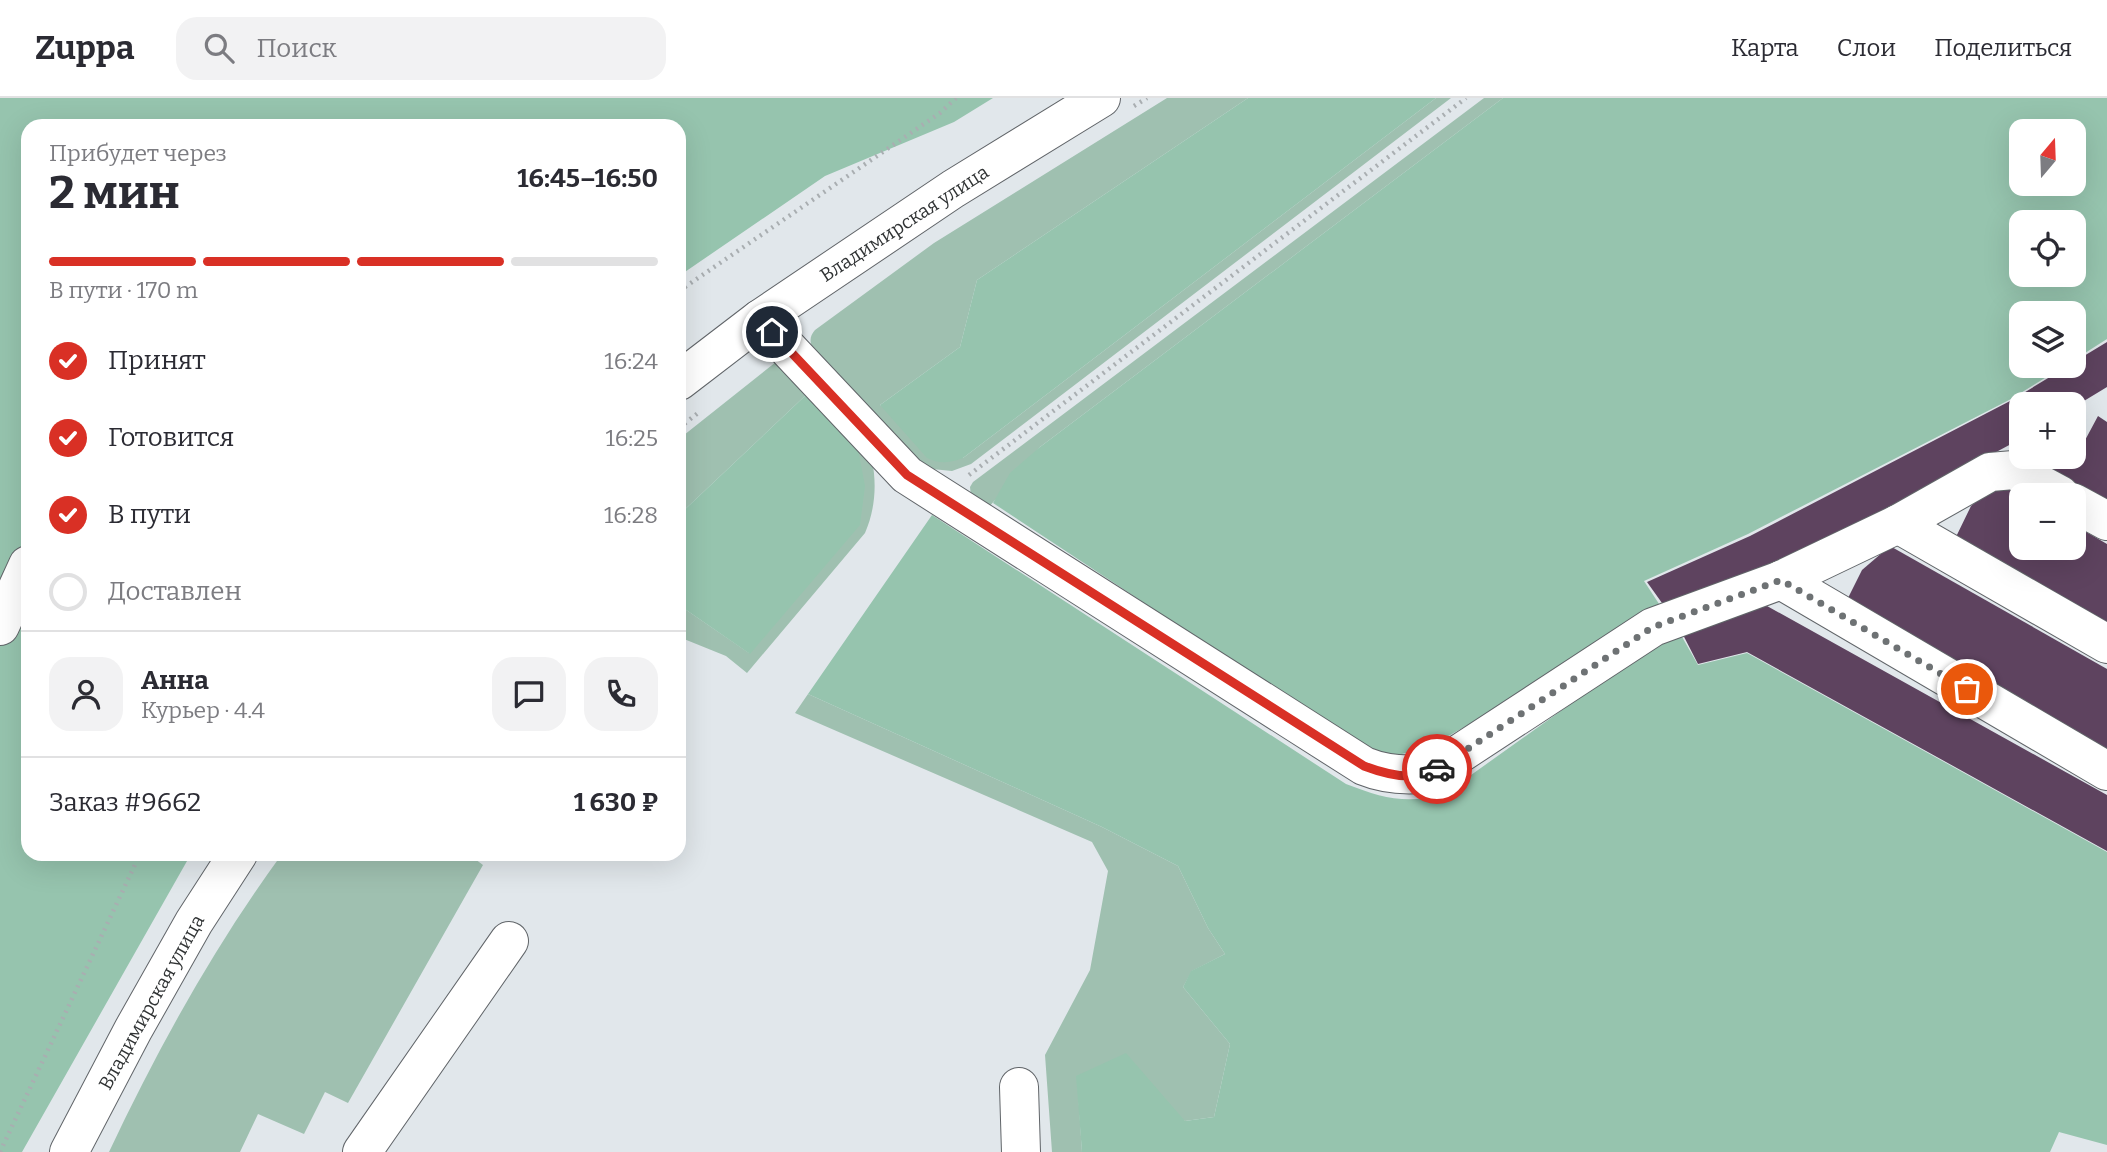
<!DOCTYPE html>
<html lang="ru">
<meta charset="utf-8">
<style>
:root{--surface:#fff;--page:#f2f2f3;--text:#2b2b33;--muted:#7c7c81;--line:#e1e1e2;--accent:#d93025}
body{margin:0;font-family:Bitter,serif;background:var(--page);color:var(--text);height:100vh;display:flex;flex-direction:column;font-size:26px;white-space:nowrap}
*{box-sizing:border-box;margin:0}
p{font-size:23px;color:var(--muted)}
.icon{flex:none;width:38px;height:38px;fill:none;stroke:currentColor;stroke-width:2;stroke-linecap:round;stroke-linejoin:round}
.map{position:relative;flex:1;overflow:hidden}
.sheet{position:absolute;left:21px;top:21px;width:665px;height:742px;display:flex;flex-direction:column;background:var(--surface);border-radius:21px;box-shadow:0 7px 28px #0002}
.sheet>*{flex:none}
.needle{width:46px;rotate:19deg}
.buttons{position:absolute;left:2009px;top:21px;display:grid;gap:14px}
.buttons a{display:grid;place-items:center;width:77px;height:77px;border-radius:14px;background:var(--surface);box-shadow:0 7px 28px #0002;font-size:35px}
.pin{position:absolute;display:grid;place-items:center;width:60px;height:60px;color:#fff;margin:-30px;border:4px solid #fff;border-radius:50%;box-shadow:0 2px 7px #0007}
.courier{position:absolute;display:grid;place-items:center;width:70px;height:70px;margin:-35px;border:5px solid #d93025;border-radius:50%;background:#fff;color:#222;box-shadow:0 2px 9px #0007}
.headline em{font-style:normal;font-weight:700}
.headline div{display:flex;flex-direction:column-reverse}
.headline{display:flex;align-items:center;justify-content:space-between;height:119px;padding:0 28px}
h1{font-size:46px;font-weight:700;line-height:52px}
.bar{display:grid;grid-template-columns:repeat(4,1fr);gap:10px 7px;align-content:center;height:84px;padding:0 28px}
.bar i{height:9px;border-radius:5px;background:var(--line)}
.bar .on{background:var(--accent)}
.bar p{grid-column:span 4}
.line{display:flex;align-items:center;gap:18px;padding:0 28px;border-top:2px solid var(--line)}
.line div{flex:1}
.round{display:grid;place-items:center;flex:none;width:74px;height:74px;border-radius:21px;background:var(--page)}
ol{padding:0 28px;list-style:none}
li{display:flex;align-items:center;gap:21px;height:77px}
li p{margin-inline-start:auto}
li .icon{padding:7px;border-radius:50%;background:var(--accent);color:#fff;stroke-width:4}
li:last-child{color:var(--muted)}
li i{width:38px;height:38px;border:4px solid var(--line);border-radius:50%}
header{display:flex;align-items:center;gap:42px;box-sizing:border-box;height:98px;padding:0 35px;background:var(--surface);border-bottom:2px solid var(--line)}
header strong{font-size:33px}
nav{display:flex;gap:38px;margin-inline-start:auto;font-size:24px}
.search{width:490px;height:63px;background:var(--page);display:flex;align-items:center;gap:18px;box-sizing:border-box;padding:0 24px;border-radius:21px;color:var(--muted);font-size:26px}
.map>svg:first-child{display:block}
</style>
<header>
<strong>Zuppa</strong>
<div class="search"><svg class="icon" aria-label="search" viewBox="0 0 24 24"><circle cx="10" cy="10" r="6"/><path d="M15 15l6 6"/></svg>Поиск</div>
<nav><a>Карта</a><a>Слои</a><a>Поделиться</a></nav>
</header>
<div class="map">
<svg width="2107" height="1054" viewBox="0 0 2107 1054">
<rect width="100%" height="100%" fill="#e1e7eb"/>
<g fill="#9fc0b0">
<path d="M 1167,0 L 1248,0 L 977,182 L 960,249 L 880,307 L 963,360 L 1436,0 L 1451,0 L 971,366 L 952,373 L 922,370 L 813,251 C 809,243 810,238 815,232 L 934,145 Z"/>
<path d="M 1484,0 L 1503,0 L 1040,349 L 989,409 L 971,398 L 970,389 L 973,384 Z"/>
<path d="M 781,260 L 872,362 C 877,387 875,412 865,435 L 747,575 L 726,558 L 679,539 L 679,507 L 749,555 L 807,296 L 679,417 L 679,341 Z"/>
<path d="M 808,596 L 1102,729 L 1178,768 L 1208,830 L 1225,856 L 1192,873 L 1183,889 L 1230,946 L 1214,1019 L 1185,1023 L 1077,978 L 1082,1054 L 1052,1054 L 1045,957 L 1090,872 L 1108,773 L 1092,744 L 795,615 Z"/>
<path d="M 282,756 L 479,756 L 475,761 L 483,767 L 348,1005 L 325,994 L 304,1036 L 258,1016 L 240,1054 L 109,1054 C 158,950 214,849 282,756 Z"/>
</g>
<g fill="#96c4ae" fill-rule="evenodd">
<path d="M 0,0 L 993,0 L 954,24 L 825,78 L 679,178 L 679,28 L 28,28 L 28,756 L 191,756 L 22,1054 L 0,1054 Z"/>
<path d="M 1248,0 L 1436,0 L 963,360 C 951,365 939,366 927,360 L 880,307 L 960,249 L 977,182 Z"/>
<path d="M 1503,0 L 2107,0 L 2107,241 L 2074,262 L 2074,215 L 2021,215 L 2021,268 L 2064,268 L 2011,301 L 1748,436 L 1644,483 L 1665,515 L 1429,649 L 1394,658 L 1370,654 L 993,405 L 1010,375 L 1040,349 ZM 2021,33 L 2074,33 L 2074,86 L 2021,86 ZM 2021,124 L 2074,124 L 2074,177 L 2021,177 Z"/>
<path d="M 807,296 L 858,351 L 865,388 L 860,427 L 750,556 L 679,507 L 679,417 Z"/>
<path d="M 932,417 L 1346,686 C 1382,700 1404,706 1443,697 L 1677,530 L 1698,567 L 1747,555 L 2107,754 L 2107,1047 L 2059,1034 L 2050,1054 L 1082,1054 L 1076,978 L 1126,955 L 1185,1023 L 1214,1019 L 1230,946 L 1183,889 L 1191,873 L 1225,856 L 1208,830 L 1178,768 L 1102,729 L 808,596 Z"/>
</g>
<g fill="#5e435f">
<path d="M 2107,244 L 2107,289 L 2074,309 L 2074,306 L 2021,306 L 2021,350 L 2013,345 L 1772,474 L 1667,512 L 1647,484 L 1750,438 L 2012,302 L 2068,268 L 2074,268 L 2074,264 Z"/>
<path d="M 2098,318 L 2107,324 L 2107,407 L 2042,371 L 2049,359 L 2074,359 L 2074,341 L 2083,346 Z"/>
<path d="M 1999,385 L 2021,398 L 2021,450 L 2074,450 L 2074,427 L 2107,446 L 2107,530 L 1954,443 L 1971,408 Z"/>
<path d="M 1890,448 L 2107,571 L 2107,656 L 1845,506 L 1862,472 Z"/>
<path d="M 1767,508 L 2107,697 L 2107,753 L 1747,554 L 1698,566 L 1679,529 Z"/>
</g>
<g fill="none" stroke-linecap="round" stroke-linejoin="round">
<g stroke="#616569" stroke-width="40">
<g id="minor">
<path d="M 760,221 L 907,377 L 1364,668 C 1386,677 1407,678 1430,675 L 1653,529 L 1781,482 L 1898,426 L 2107,546"/>
<path d="M 679,283 L 760,221 L 953,91 L 1101,0"/>
<path d="M 2074,405 L 2107,423"/>
<path d="M 1898,426 L 1990,374 L 2014,372 L 2060,397"/>
<path d="M 1781,482 L 2107,673"/>
<path d="M 0,528 L 28,467"/>
<path d="M 1019,989 L 1021,1054"/>
<path d="M 69,1054 L 133,932 L 194,824 L 238,756"/>
<path d="M 362,1054 L 509,843"/>
</g>
</g>
<g stroke="#a9aeb1" stroke-width="4.5" stroke-dasharray="2 5" stroke-linecap="butt">
<path d="M 1134,8 L 1147,0"/>
<path d="M 679,193 L 940,15 L 956,0"/>
<path d="M 679,330 L 698,315"/>
<path d="M 969,377 L 1466,0"/>
<path d="M 0,1054 L 140,756"/>
</g>
<use href="#minor" stroke="#fff" stroke-width="38"/>
</g>
<g fill="none" stroke-linecap="round" stroke-linejoin="round">
<path stroke="#6e7274" stroke-width="7" stroke-dasharray="0 12.6" d="M 1437,671 L 1653,529 L 1781,482 L 1967,591"/>
<path stroke="#d93025" stroke-width="9" d="M 772,234 L 907,377 L 1364,668 C 1385,676 1416,684 1437,671"/>
</g>
<g text-anchor="middle" stroke-width="7" stroke-linejoin="round" paint-order="stroke">
<g font-size="19" fill="#303334" stroke="#fff">
<text transform="translate(904 125) rotate(-33)" y="7">Владимирская улица</text>
<text transform="translate(151 904) rotate(-61)" y="7">Владимирская улица</text>
</g>
</g>
</svg>
<div class="buttons">
<a><svg class="needle" viewBox="-14 -14 28 28"><path d="M0-13l5 13h-10z" fill="#e53935"/><path d="M0 13l5-13h-10z" fill="#7c7c81"/></svg></a>
<a><svg class="icon" aria-label="locate" viewBox="0 0 24 24"><circle cx="12" cy="12" r="6"/><path d="M12 2v4M12 18v4M2 12h4M18 12h4"/></svg></a>
<a><svg class="icon" aria-label="layers" viewBox="0 0 24 24"><path d="M12 4l9 5-9 5-9-5zM3 14l9 5 9-5"/></svg></a>
<a>+</a>
<a>−</a>
</div>
<div class="pin" style="left:1967px;top:591px;background:#ea580c"><svg class="icon" aria-label="bag" viewBox="0 0 24 24"><path d="M5 8h14l-1 12H6zM9 8a3 3 0 0 1 6 0"/></svg></div>
<div class="pin" style="left:772px;top:234px;background:#1f2937"><svg class="icon" aria-label="home" viewBox="0 0 24 24"><path d="M3 11l9-7 9 7M6 9v11h12V9"/></svg></div>
<div class="courier" style="left:1437px;top:671px"><svg class="icon" aria-label="car" viewBox="0 0 24 24"><path d="M5 17H2v-5l4-1 3-4h7l3 4 3 1v5h-3M9 17h6M6 11h13"/><circle cx="7" cy="17" r="2"/><circle cx="17" cy="17" r="2"/></svg></div>
<section class="sheet">
<div class="headline"><div><h1>2 мин</h1><p>Прибудет через</p></div><em>16:45–16:50</em></div>
<div class="bar"><i class="on"></i><i class="on"></i><i class="on"></i><i></i><p>В пути · 170 m</p></div>
<ol>
<li><svg class="icon" aria-label="check" viewBox="0 0 24 24"><path d="M5 12l5 5 9-10"/></svg>Принят<p>16:24</p></li>
<li><svg class="icon" aria-label="check" viewBox="0 0 24 24"><path d="M5 12l5 5 9-10"/></svg>Готовится<p>16:25</p></li>
<li><svg class="icon" aria-label="check" viewBox="0 0 24 24"><path d="M5 12l5 5 9-10"/></svg>В пути<p>16:28</p></li>
<li><i></i>Доставлен</li>
</ol>
<div class="line" style="height:126px"><a class="round"><svg class="icon" aria-label="person" viewBox="0 0 24 24"><circle cx="12" cy="8" r="4"/><path d="M4 21q1-7 8-7t8 7"/></svg></a><div><b>Анна</b><p>Курьер · 4.4</p></div><a class="round"><svg class="icon" aria-label="chat" viewBox="0 0 24 24"><path d="M4 5h16v11H9l-5 4z"/></svg></a><a class="round"><svg class="icon" aria-label="phone" viewBox="0 0 24 24"><path d="M5 4h4l2 5-3 2q2 4 5 5l2-3 5 2v4C11 20 4 13 5 4z"/></svg></a></div>
<div class="line" style="height:91px"><div>Заказ #9662</div><b>1 630 ₽</b></div>
</section>
</div>
